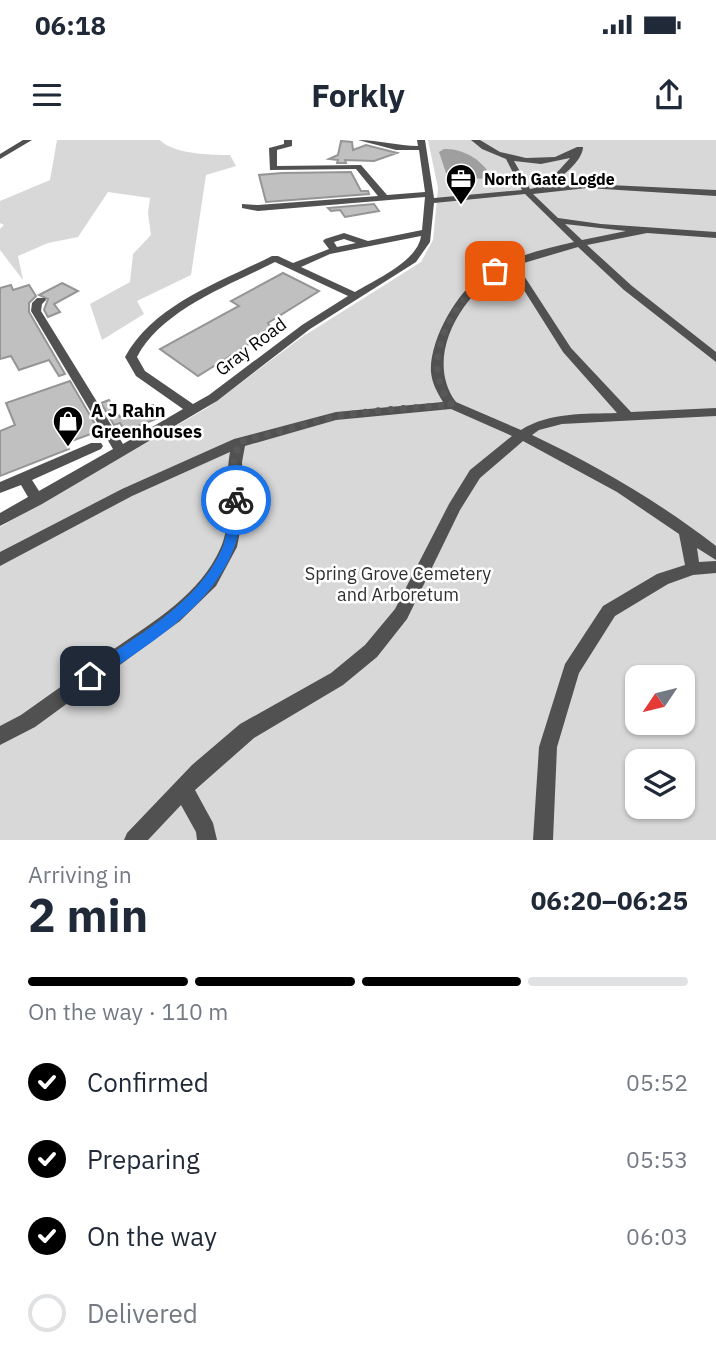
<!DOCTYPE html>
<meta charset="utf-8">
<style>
:root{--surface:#fff;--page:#f2f2f3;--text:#1f2937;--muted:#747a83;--line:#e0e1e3;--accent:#000}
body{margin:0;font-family:"IBM Plex Sans",sans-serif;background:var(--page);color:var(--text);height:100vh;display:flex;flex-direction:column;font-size:26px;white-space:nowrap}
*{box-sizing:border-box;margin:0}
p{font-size:23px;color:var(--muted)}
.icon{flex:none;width:38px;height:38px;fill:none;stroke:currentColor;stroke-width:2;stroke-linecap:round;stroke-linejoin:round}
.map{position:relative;height:700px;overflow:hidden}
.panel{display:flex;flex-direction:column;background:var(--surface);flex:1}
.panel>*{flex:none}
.needle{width:46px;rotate:235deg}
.fabs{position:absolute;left:625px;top:525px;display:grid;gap:14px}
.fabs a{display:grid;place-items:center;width:70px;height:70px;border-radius:14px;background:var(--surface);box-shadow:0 2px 5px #0004;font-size:35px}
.pin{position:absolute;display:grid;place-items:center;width:60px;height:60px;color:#fff;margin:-30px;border-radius:14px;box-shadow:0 4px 10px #0006}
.courier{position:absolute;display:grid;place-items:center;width:70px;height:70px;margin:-35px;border:5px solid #1a73e8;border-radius:50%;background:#fff;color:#222;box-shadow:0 2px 9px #0007}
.overview em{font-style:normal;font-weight:800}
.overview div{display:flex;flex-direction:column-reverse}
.overview{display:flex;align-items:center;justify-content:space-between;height:119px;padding:0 28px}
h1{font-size:46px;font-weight:800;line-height:52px}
.bar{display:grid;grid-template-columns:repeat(4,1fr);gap:10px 7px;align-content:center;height:84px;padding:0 28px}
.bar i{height:9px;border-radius:5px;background:var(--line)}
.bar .current{background:var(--accent)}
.bar p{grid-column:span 4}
ol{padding:0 28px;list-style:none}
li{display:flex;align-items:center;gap:21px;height:77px}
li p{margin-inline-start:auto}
li .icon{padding:7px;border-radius:50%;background:var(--accent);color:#fff;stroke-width:4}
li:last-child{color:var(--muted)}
li i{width:38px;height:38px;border:4px solid var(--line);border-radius:50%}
.status{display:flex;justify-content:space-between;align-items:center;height:49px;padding:0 35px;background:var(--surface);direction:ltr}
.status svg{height:19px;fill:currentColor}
header{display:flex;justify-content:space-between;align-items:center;height:91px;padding:0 28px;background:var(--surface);font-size:32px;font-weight:800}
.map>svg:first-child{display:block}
</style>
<div class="status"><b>06:18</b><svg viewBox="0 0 49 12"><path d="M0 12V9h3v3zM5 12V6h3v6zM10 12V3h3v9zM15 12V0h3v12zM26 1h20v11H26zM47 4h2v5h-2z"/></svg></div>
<header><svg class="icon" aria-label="menu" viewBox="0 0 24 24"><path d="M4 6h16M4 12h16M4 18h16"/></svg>Forkly<svg class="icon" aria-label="share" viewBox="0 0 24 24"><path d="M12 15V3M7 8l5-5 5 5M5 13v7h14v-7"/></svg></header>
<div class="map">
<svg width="716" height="700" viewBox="0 0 716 700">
<rect width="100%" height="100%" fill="#fff"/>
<g fill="#d8d8d8" fill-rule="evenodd">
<path d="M 57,0 L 160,0 C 173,14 211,15 230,15 L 236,26 L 206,35 L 191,135 L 137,161 L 144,174 L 102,200 L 90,164 L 130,142 L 133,114 L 151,95 L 148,73 L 150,58 L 108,52 L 78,97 L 48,103 L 18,116 L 23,140 L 0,110 L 0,89 L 4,85 L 0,83 L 0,61 L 50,40 Z"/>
<path d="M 428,0 L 716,0 L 716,700 L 0,700 L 0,387 L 207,268 L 302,197 L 421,122 L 433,100 L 438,48 ZM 637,537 L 682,537 L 682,583 L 637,583 ZM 637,621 L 682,621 L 682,667 L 637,667 Z"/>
</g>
<path fill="#9f9f9f" d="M 444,9 C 463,8 485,21 492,39 L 462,38 L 456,43 L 449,42 L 439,12 Z"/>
<g fill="#c0c0c0" stroke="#959595" stroke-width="2">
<path d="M 341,1 L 352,2 L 353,10 L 366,5 L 397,13 L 374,21 L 345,20 L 346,23 L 337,23 L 338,20 L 329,19 L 338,15 Z"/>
<path d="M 282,33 L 351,32 L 361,51 L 368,51 L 369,54 L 266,62 L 259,35 Z"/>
<path d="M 374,64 L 379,71 L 345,77 L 340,70 L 331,71 L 328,68 Z"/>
<path d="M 283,133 L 319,151 L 268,183 L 272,190 L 198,236 L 160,209 L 239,166 L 231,161 Z"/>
<path d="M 62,143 L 78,151 L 54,164 L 60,172 L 48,177 L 44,170 L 48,159 L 39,155 Z"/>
<path d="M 11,145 L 13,150 L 29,145 L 36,156 L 29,163 L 29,172 L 65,234 L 59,236 L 49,220 L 19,230 L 11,216 L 0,219 L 0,148 Z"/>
<path d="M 70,241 L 99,291 L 66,303 L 69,309 L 0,336 L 0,291 L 15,285 L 6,263 Z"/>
<path d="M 109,260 L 120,277 L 153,265 L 161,277 L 125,291 L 120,283 L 114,285 L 101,263 Z"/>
</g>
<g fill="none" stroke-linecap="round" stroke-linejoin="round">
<g fill="#515151" fill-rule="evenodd">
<path d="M 23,0 L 32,0 L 0,19 L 0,14 Z"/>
<path d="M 284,0 L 292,0 L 292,6 L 277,10 L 277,26 L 361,25 L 387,55 L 425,52 L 419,10 L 396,10 L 358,0 C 379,0 398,6 418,6 L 417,0 L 425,0 L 434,58 L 522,50 L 506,19 L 482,9 L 471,0 L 480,0 L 500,12 L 526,18 L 555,17 L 577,7 L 583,7 C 583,21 560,38 548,47 L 587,44 L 716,50 L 716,56 L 587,48 L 533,54 L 558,78 L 601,84 L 716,92 L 716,98 L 647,93 L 587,105 L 632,146 L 716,212 L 716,222 L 624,150 L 578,107 L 517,125 L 571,208 L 631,272 L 716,268 L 716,276 L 562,284 L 539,290 L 532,295 C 598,326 659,362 716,406 L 716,420 L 697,408 L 699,422 L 716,421 L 716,433 L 693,435 L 668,444 L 615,476 L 579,533 L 557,607 L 553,700 L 533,700 L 539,607 L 565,524 L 603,466 L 657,434 L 685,425 L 679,394 L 617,352 L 523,301 L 480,338 L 460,370 L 407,479 L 377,517 L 343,545 L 254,598 L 195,650 L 213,683 L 217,700 L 197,700 L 196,692 L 181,665 L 148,700 L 124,700 L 127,693 L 192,625 L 240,584 L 331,533 L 365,505 L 395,469 L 449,364 L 470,330 L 512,296 L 451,269 L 336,280 L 245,306 L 242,322 L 244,370 L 237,407 L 216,446 L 180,481 L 35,587 L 0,605 L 0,586 L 21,575 C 52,553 83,531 114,509 C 153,482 201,454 221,407 C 234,376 224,343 230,312 L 132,356 L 0,426 L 0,412 L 122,349 L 234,299 L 336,272 L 443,262 C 437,252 432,243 431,232 C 429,201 457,151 483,135 C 510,117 543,109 574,102 L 525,54 L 434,63 L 430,102 L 416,122 L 310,189 L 217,261 L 42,364 L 0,386 L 0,373 L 28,357 L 21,345 L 0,353 L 0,342 L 91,303 L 101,303 L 103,306 L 101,309 L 32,340 L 39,351 L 113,309 L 31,171 L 32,163 L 37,158 L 45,158 L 46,160 L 42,164 L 41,171 L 123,304 L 183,269 L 136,236 L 125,217 C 154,164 221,142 272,116 L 278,116 L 293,123 L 329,109 L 323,101 L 325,99 L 344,93 L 368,101 L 422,90 L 425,57 L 258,71 L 242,68 L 242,64 L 258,65 L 378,56 L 356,29 L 270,30 L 269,8 L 284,4 ZM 570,18 C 560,29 546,47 530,49 L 514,21 L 541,24 ZM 565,84 L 626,91 L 582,100 ZM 421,96 C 418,121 375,140 355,152 L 301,127 L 330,114 ZM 344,99 L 356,103 L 337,107 L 334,102 ZM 275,122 L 348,156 L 302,185 L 209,255 L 193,264 L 145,231 L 137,217 C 161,170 230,145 275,122 ZM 510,128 L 563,212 L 617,273 C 585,274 549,272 521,290 L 456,262 C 422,217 464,148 510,128 Z"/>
</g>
</g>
<path fill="#1a73e8" d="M 236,356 L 242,360 C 240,375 240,394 234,408 C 211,469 146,505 96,541 L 85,541 L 85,531 C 133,498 197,465 222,409 C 228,395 228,375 231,360 Z"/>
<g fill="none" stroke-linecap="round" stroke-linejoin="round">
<path stroke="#595959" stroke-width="7" stroke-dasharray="0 12.6" d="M 236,360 L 234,322 L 239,302 L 337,276 L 384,270 L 452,265 C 415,223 455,157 495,131"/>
</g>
<defs>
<g id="office-pin" transform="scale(1.575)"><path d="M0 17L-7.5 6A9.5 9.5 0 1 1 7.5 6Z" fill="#000" stroke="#fff"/><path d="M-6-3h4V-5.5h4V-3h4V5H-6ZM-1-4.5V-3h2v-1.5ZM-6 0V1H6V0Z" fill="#fff"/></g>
<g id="shop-pin" transform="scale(1.575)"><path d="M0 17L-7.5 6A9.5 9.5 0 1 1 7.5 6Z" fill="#000" stroke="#fff"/><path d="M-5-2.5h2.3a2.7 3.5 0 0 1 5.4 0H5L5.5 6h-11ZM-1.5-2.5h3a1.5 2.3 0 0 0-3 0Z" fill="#fff"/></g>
</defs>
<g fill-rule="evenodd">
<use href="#office-pin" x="461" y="39"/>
<use href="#shop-pin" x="68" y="281"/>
</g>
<g text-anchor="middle" stroke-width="5" stroke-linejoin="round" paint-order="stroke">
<g font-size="16" font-weight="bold" fill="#000" stroke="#fff" text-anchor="start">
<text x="484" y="45">North Gate Logde</text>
</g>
<g font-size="18" fill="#000" stroke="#fff">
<text transform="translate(251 207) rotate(-37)" y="6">Gray Road</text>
</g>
<g font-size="18" font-weight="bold" fill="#000" stroke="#fff" text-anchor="start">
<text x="91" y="277">A J Rahn<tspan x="91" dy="21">Greenhouses</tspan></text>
</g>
<g font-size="18" fill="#2f2f2f" stroke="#fff">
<text x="398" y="440">Spring Grove Cemetery<tspan x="398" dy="21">and Arboretum</tspan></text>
</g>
</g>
</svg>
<div class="fabs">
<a><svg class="needle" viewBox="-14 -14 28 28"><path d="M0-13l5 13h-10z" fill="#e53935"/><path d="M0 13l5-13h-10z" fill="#747a83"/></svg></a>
<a><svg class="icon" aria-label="layers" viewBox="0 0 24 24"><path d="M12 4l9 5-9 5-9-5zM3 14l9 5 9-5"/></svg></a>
</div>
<div class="pin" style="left:495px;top:131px;background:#ea580c"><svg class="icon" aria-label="bag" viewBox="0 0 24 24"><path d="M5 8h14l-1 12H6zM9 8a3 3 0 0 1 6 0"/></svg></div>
<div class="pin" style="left:90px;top:536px;background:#1f2937"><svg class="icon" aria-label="home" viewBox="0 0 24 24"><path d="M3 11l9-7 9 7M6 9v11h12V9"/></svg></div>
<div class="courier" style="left:236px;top:360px"><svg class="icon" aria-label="bike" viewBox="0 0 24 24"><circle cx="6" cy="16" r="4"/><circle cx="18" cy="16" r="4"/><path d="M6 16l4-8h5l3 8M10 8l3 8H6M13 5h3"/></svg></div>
</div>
<section class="panel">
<div class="overview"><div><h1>2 min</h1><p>Arriving in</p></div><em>06:20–06:25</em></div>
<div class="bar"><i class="current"></i><i class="current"></i><i class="current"></i><i></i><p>On the way · 110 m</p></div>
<ol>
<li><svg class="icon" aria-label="check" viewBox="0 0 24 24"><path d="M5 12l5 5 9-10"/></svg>Confirmed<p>05:52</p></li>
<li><svg class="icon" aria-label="check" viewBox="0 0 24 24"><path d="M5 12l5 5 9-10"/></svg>Preparing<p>05:53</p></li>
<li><svg class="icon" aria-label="check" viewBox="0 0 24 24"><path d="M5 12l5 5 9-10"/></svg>On the way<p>06:03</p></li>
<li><i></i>Delivered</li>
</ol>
</section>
